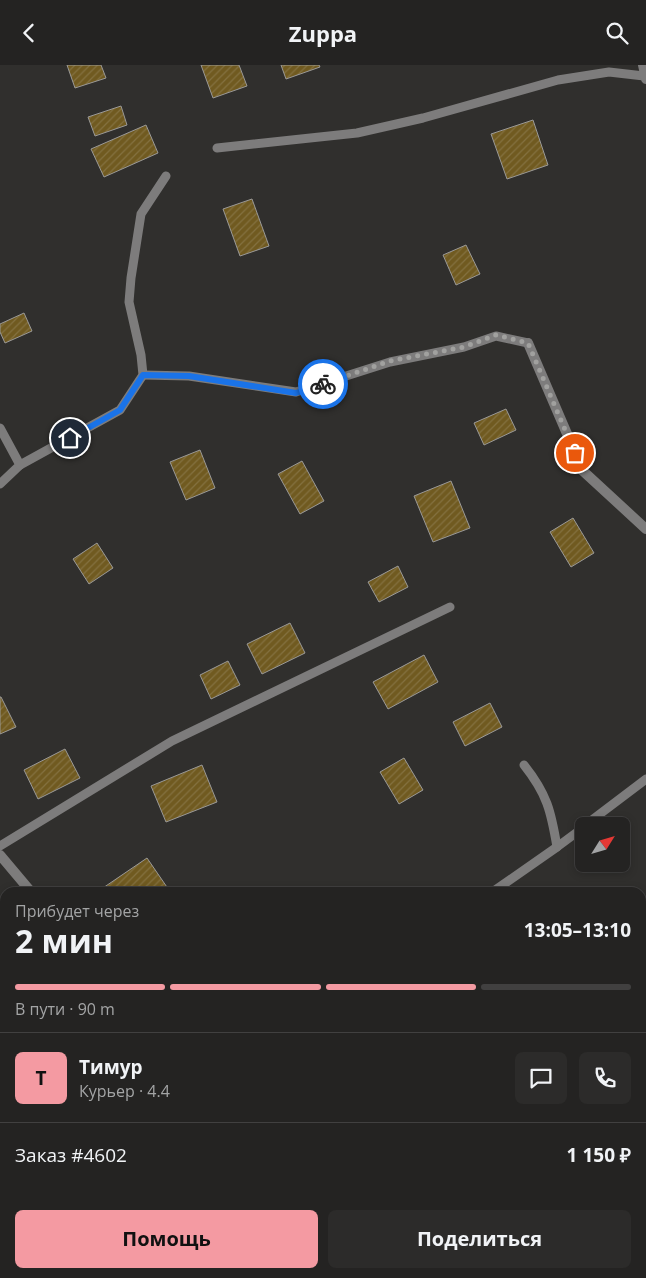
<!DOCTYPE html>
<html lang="ru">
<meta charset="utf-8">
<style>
:root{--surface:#242322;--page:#2c2b2a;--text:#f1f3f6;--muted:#a3a4a5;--line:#414040;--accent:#f49aa2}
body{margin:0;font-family:"Open Sans",sans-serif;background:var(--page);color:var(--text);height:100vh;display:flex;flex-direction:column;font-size:19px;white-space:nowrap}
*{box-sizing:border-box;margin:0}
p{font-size:16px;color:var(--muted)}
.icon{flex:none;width:28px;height:28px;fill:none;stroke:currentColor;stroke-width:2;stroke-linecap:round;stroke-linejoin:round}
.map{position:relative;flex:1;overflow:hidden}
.panel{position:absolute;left:0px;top:822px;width:646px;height:391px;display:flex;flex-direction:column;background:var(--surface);border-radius:15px 15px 0 0;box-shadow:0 2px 8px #0003,0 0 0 1px var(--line)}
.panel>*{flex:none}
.needle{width:32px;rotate:53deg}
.tools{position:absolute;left:575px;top:752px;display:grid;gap:10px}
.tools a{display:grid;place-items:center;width:55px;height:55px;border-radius:8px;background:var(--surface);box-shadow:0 2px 8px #0003,0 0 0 1px var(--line);font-size:25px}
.pin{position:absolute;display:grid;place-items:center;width:42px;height:42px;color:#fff;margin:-21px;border:2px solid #fff;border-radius:50%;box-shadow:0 1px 5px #0007}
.courier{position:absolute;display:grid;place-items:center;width:50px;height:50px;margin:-25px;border:4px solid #1a73e8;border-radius:50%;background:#fff;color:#222;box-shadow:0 1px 6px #0007}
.head em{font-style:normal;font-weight:700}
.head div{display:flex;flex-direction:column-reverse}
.head{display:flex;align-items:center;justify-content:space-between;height:85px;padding:0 15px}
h1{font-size:32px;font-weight:700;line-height:38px}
.bar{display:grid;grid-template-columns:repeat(4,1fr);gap:8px 5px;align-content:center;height:60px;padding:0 15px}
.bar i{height:6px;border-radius:4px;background:var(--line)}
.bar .current{background:var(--accent)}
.bar p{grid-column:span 4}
.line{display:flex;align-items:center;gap:12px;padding:0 15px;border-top:1px solid var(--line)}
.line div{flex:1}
.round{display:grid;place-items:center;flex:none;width:52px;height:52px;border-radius:8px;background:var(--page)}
.action{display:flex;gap:10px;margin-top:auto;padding:10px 15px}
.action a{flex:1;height:58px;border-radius:8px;background:var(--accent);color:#111;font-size:20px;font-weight:700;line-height:58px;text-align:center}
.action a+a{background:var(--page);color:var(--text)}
header{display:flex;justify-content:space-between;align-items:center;height:65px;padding:0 15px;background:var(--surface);font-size:22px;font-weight:700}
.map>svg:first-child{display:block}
</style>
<header><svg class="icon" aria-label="back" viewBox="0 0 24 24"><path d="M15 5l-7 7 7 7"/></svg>Zuppa<svg class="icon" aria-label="search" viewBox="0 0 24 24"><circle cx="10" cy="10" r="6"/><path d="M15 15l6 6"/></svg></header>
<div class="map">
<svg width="646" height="1213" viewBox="0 0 646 1213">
<defs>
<pattern id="garden-furrows" width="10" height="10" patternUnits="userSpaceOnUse" patternTransform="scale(1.25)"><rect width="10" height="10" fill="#1e4a2f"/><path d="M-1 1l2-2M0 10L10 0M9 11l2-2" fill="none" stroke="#3e644d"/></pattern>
<pattern id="building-hatch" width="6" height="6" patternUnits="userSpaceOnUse" patternTransform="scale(1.25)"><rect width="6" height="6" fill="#705a20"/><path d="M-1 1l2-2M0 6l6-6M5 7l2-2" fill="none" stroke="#847140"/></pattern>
</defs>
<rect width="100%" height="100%" fill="#302f2d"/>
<path fill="url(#garden-furrows)" d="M 0,850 L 5,856 L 5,1209 L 324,1209 L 328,1213 L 0,1213 Z"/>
<g fill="url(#building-hatch)" stroke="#9a9997">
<path d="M 67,0 L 101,0 L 106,13 L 75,23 Z"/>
<path d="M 201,0 L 239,0 L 247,21 L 213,33 Z"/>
<path d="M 281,0 L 319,0 L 320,2 L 286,14 Z"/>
<path d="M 121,41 L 127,60 L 95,71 L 88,52 Z"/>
<path d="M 533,55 L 548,100 L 507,114 L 491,69 Z"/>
<path d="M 146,60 L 158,88 L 104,112 L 91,84 Z"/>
<path d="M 252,134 L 269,181 L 240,191 L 223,144 Z"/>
<path d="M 466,180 L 480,209 L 456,220 L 443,190 Z"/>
<path d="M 24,248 L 32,266 L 5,278 L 0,267 L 0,259 Z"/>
<path d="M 506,344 L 516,365 L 484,380 L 474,358 Z"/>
<path d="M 200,385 L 215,423 L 186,435 L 170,397 Z"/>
<path d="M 302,396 L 324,436 L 300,449 L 278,409 Z"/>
<path d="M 451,416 L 470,463 L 433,477 L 414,431 Z"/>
<path d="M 573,453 L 594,488 L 571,502 L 550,467 Z"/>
<path d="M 97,478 L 113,503 L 89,519 L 73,494 Z"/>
<path d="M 398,501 L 408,522 L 379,537 L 368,517 Z"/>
<path d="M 290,558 L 305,588 L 262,609 L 247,579 Z"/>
<path d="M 424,590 L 438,617 L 388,644 L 373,617 Z"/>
<path d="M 228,596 L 240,620 L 211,634 L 200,610 Z"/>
<path d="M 0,632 L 1,632 L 16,662 L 0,669 Z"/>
<path d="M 490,638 L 502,662 L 465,681 L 453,657 Z"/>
<path d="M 65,684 L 80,713 L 38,734 L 24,705 Z"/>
<path d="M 404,693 L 423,725 L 399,739 L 380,707 Z"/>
<path d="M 202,700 L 217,737 L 166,757 L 151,721 Z"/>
<path d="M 147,793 L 171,828 L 98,828 L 97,827 Z"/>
<path d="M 125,1209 L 151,1209 L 155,1213 L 128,1213 Z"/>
<path d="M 464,1209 L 494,1209 L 489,1213 L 467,1213 Z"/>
<path d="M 522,1209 L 552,1209 L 555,1213 L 516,1213 Z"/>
</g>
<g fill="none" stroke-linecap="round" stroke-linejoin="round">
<g stroke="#7d7c7c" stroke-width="9">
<path d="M 217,83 L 357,68 L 423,53 L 558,15 L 609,7 L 644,11"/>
<path d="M 143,310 L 189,311 L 296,327 L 390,297 L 464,282 L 496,271 L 528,278"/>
<path d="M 0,363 L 20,400 L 0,419"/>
<path d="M 20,400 L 120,345 L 143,310 L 141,290 L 129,237 L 131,213 L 141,149 L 166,111"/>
<path d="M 584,761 L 646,714"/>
<path d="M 0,781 L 172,676 L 450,542"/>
<path d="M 557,782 L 584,762"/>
<path d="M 491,828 L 557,782 C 551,746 547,729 524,700"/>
<path d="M 0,1016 L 5,1022"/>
<path d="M 173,1209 L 177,1213"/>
<path d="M 90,1213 L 95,1209"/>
</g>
<g stroke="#7d7c7c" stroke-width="10">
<path d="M 643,0 L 646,14"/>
<path d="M 528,278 L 583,406 L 646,464"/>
<path d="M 0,790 L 32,828"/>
<path d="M 345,1209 L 348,1213"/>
</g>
</g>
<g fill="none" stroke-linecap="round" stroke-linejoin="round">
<path stroke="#a1a19f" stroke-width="5" stroke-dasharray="0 9" d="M 323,319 L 390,296 L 464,282 L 496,270 L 528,278 L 575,388"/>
<path stroke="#1a73e8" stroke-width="6" d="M 70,373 L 120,345 L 143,310 L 189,311 L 296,328 L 323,319"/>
</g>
</svg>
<div class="tools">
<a><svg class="needle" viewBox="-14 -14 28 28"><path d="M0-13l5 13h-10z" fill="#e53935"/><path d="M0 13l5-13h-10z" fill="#a3a4a5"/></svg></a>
</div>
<div class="pin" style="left:575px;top:388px;background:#ea580c"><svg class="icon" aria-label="bag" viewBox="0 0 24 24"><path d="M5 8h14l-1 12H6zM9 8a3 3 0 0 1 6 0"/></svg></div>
<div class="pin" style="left:70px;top:373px;background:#1f2937"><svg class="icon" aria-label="home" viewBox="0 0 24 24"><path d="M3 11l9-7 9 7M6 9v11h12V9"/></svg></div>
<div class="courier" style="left:323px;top:319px"><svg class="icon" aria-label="bike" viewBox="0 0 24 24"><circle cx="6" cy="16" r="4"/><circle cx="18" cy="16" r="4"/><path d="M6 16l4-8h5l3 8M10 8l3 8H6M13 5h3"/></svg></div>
<section class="panel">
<div class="head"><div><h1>2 мин</h1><p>Прибудет через</p></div><em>13:05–13:10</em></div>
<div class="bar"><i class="current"></i><i class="current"></i><i class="current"></i><i></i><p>В пути · 90 m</p></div>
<div class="line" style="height:90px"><b class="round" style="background:var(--accent);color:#111">Т</b><div><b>Тимур</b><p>Курьер · 4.4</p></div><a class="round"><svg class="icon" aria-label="chat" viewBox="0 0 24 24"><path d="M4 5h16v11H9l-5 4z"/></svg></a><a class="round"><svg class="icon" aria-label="phone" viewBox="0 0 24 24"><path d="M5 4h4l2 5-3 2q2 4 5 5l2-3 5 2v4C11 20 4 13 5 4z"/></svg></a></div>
<div class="line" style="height:65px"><div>Заказ #4602</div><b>1 150 ₽</b></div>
<div class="action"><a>Помощь</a><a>Поделиться</a></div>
</section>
</div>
